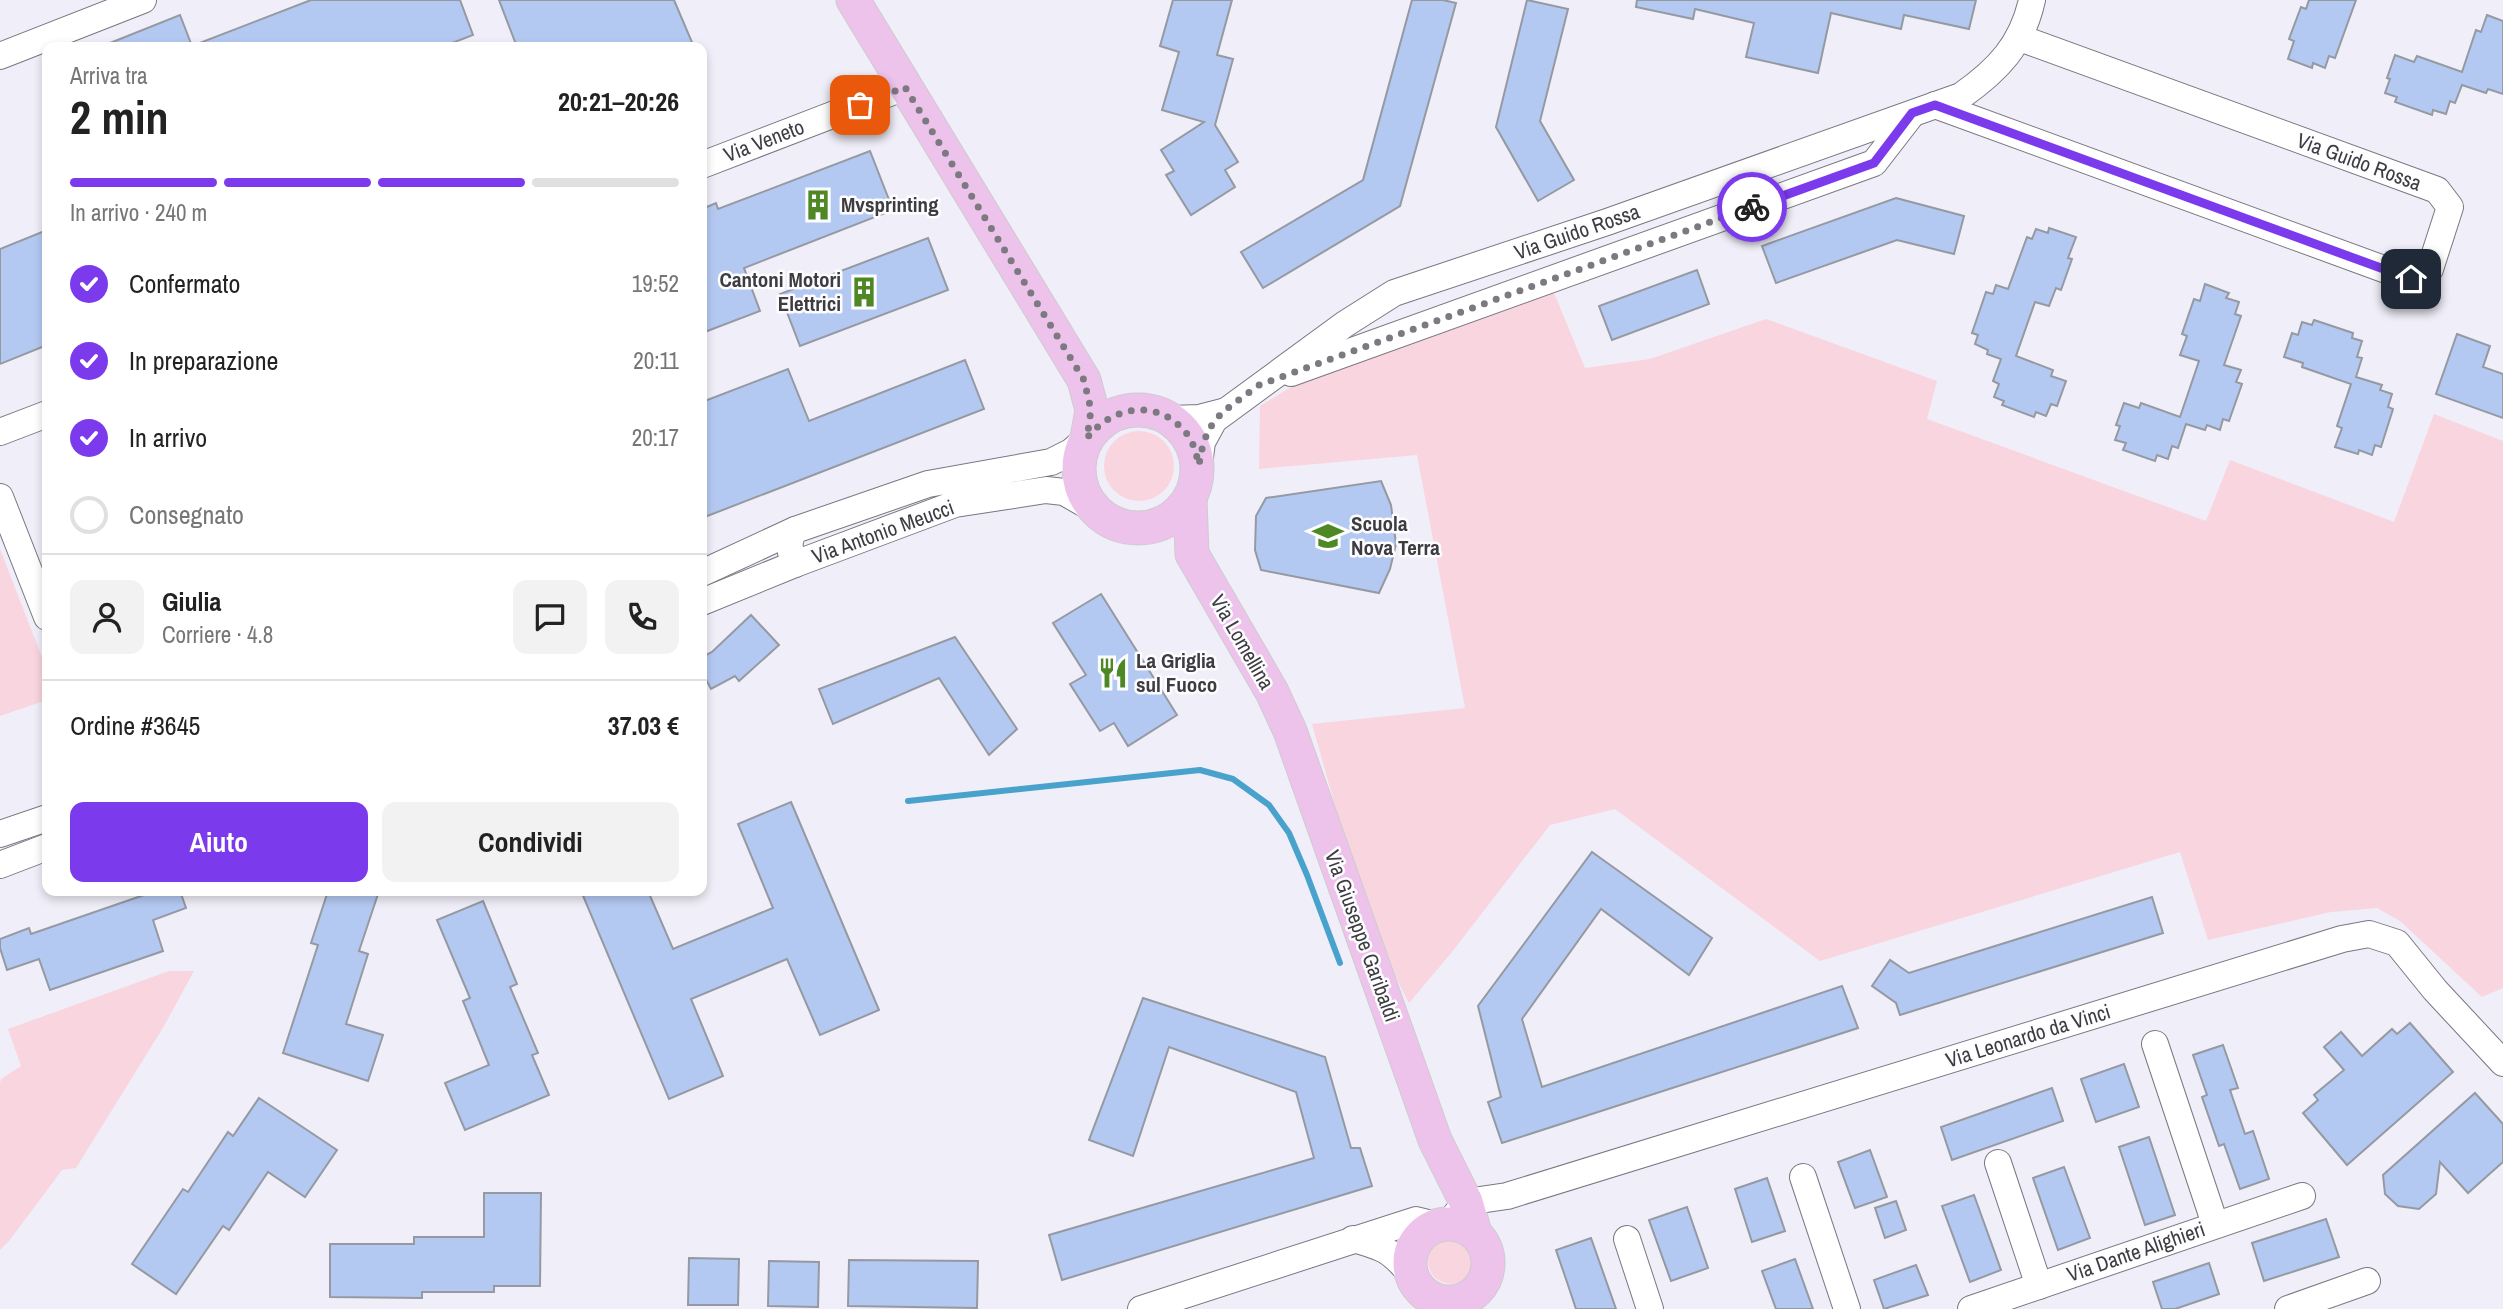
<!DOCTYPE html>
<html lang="it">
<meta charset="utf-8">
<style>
:root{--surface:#fff;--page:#f2f2f2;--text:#222;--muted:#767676;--line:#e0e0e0;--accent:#7c3aed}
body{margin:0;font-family:"Archivo Narrow",sans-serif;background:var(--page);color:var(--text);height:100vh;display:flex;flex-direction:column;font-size:26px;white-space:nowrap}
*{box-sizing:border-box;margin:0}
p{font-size:23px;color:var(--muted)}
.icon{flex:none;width:38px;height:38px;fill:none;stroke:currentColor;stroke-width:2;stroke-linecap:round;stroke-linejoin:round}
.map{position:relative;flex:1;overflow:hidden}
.drawer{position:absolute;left:42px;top:42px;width:665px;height:854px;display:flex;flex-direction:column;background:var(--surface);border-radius:14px;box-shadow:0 4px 10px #0003}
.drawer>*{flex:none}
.pin{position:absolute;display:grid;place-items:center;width:60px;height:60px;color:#fff;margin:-30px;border-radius:14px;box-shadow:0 4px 10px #0006}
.courier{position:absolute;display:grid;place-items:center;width:70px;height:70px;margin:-35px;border:5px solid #7c3aed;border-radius:50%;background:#fff;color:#222;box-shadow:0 2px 9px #0007}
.headline em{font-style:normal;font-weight:700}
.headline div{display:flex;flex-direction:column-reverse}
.headline{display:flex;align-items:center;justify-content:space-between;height:119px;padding:0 28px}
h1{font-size:46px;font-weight:700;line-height:52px}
.bar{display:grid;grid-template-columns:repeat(4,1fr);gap:10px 7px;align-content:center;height:84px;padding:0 28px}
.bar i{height:9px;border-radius:5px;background:var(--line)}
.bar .selected{background:var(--accent)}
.bar p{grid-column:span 4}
.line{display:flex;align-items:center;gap:18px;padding:0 28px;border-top:2px solid var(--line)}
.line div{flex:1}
.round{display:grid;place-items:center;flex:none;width:74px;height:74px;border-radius:14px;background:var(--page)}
ol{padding:0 28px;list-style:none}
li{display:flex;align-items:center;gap:21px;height:77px}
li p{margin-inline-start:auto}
li .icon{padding:7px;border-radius:50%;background:var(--accent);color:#fff;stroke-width:4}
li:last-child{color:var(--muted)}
li i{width:38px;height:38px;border:4px solid var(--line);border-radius:50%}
.action{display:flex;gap:14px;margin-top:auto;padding:14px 28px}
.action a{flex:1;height:80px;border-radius:14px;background:var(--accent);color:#fff;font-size:28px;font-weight:700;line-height:80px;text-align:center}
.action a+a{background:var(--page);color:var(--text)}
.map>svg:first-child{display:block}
</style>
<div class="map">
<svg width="2503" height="1309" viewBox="0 0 2503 1309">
<rect width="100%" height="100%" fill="#f0eef8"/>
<g fill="#f9d5df">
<path d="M 1552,288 L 1585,368 L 1650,359 L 1766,319 L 1937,381 L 1927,419 L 2206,521 L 2230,460 L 2394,522 L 2434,414 L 2503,441 L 2503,988 L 2482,997 L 2400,921 L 2377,908 L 2331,912 L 2208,940 L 2180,852 L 1820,961 L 1615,809 L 1550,825 L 1452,952 L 1409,1003 C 1363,917 1339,818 1312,724 L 1465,708 L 1417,455 L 1259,469 L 1260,406 L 1301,381 Z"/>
<circle cx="1139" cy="466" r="35"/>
<path d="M 0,549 L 47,670 L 47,700 L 0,716 Z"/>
<path d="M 169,971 L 194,971 L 164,1026 L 76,1168 L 62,1170 L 9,1241 L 0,1250 L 0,1083 L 1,1079 L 21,1066 L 8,1029 Z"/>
<circle cx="1451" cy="1261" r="23"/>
</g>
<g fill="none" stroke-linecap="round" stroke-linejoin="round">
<path stroke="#49a2cc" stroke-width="6" d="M 908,801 L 1200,770 L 1233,779 L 1269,805 L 1289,833 L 1307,875 L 1340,963"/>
</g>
<g fill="#b4c9f2" stroke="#9599a2" stroke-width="2">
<path d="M 311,0 L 460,0 L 473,35 L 442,47 L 100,47 L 180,15 L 192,46 Z"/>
<path d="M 499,0 L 674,0 L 694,47 L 517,47 Z"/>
<path d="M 1173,0 L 1232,0 L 1217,55 L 1233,59 L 1215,125 L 1238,162 L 1225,170 L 1235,187 L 1191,215 L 1166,175 L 1174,171 L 1161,150 L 1204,122 L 1162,110 L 1179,52 L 1160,46 Z"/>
<path d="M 1412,0 L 1443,0 L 1456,3 L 1400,206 L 1263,288 L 1241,252 L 1363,180 Z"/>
<path d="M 1527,0 L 1568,9 L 1540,121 L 1574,180 L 1538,201 L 1496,127 Z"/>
<path d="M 1637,0 L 1976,0 L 1969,29 L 1904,15 L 1901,29 L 1831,13 L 1818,73 L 1746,57 L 1754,23 L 1695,9 L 1693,19 L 1636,7 Z"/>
<path d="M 2309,0 L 2356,0 L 2335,58 L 2329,56 L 2325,68 L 2313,63 L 2312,68 L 2288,59 L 2294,41 L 2289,39 L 2301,7 L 2306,9 Z"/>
<path d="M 2487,15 L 2503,21 L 2503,94 L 2488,89 L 2486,93 L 2462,85 L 2455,103 L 2450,101 L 2446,114 L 2433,110 L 2432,115 L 2395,102 L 2397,97 L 2385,93 L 2390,79 L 2387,78 L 2395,55 L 2414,62 L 2417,56 L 2462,72 L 2476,30 L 2481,32 Z"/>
<path d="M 870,151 L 893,210 L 744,268 L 760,311 L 702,333 L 702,209 L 716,203 L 718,209 Z"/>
<path d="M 1896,198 L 1964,216 L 1954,254 L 1897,240 L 1776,283 L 1762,246 Z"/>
<path d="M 2049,228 L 2076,237 L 2068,258 L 2072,259 L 2061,290 L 2056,288 L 2049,306 L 2035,302 L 2016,356 L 2053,370 L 2051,376 L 2066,381 L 2057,406 L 2051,404 L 2046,416 L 2036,412 L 2034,417 L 2002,405 L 2004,401 L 1994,397 L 1999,384 L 1993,381 L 2001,359 L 1987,354 L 1988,350 L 1975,344 L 1978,335 L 1972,333 L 1986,292 L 1993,294 L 1996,285 L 2008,289 L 2027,237 L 2032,239 L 2036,229 L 2048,233 Z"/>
<path d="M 47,230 L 47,345 L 0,364 L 0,249 Z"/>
<path d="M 928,238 L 948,290 L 800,346 L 780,294 Z"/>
<path d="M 1697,270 L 1709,304 L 1612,340 L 1599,306 Z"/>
<path d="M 2205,284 L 2229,293 L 2226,298 L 2239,302 L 2235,314 L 2241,316 L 2224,365 L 2241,370 L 2236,382 L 2242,384 L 2229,421 L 2223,419 L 2220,430 L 2207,425 L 2205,430 L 2186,424 L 2178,448 L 2172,446 L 2168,459 L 2157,455 L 2155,461 L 2123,450 L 2126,443 L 2115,440 L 2120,426 L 2116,425 L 2124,403 L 2139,408 L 2141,403 L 2180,417 L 2199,361 L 2180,355 L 2187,336 L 2182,334 L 2194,299 L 2200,301 Z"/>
<path d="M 2314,320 L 2353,333 L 2352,338 L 2362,341 L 2357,357 L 2362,358 L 2356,377 L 2382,385 L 2380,390 L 2392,394 L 2388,407 L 2393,409 L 2381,447 L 2375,445 L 2372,455 L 2359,450 L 2358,454 L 2335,447 L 2342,428 L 2337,426 L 2351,384 L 2302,367 L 2303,363 L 2284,357 L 2292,333 L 2298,335 L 2302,322 L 2312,325 Z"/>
<path d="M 2457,334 L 2490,346 L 2483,367 L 2503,374 L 2503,418 L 2436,394 Z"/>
<path d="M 965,360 L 984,409 L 702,518 L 702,402 L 788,369 L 809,421 Z"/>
<path d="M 1381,481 L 1391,505 L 1396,544 L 1390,569 L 1379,593 L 1261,570 L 1255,550 L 1256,516 L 1266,498 Z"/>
<path d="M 1101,594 L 1177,715 L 1128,746 L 1114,723 L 1100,731 L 1070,684 L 1086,675 L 1053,623 Z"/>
<path d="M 751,615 L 779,645 L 739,681 L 735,676 L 711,689 L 702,672 L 702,657 L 712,652 Z"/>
<path d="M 955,637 L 1017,729 L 989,755 L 939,678 L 833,724 L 819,689 Z"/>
<path d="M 791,802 L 879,1010 L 820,1035 L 787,959 L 691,999 L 723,1076 L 669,1099 L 581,891 L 648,891 L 673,949 L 773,908 L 738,824 Z"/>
<path d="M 1592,852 L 1712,938 L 1689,975 L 1601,909 L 1522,1019 L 1542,1087 L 1842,986 L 1858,1028 L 1502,1143 L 1488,1102 L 1501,1097 L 1478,1006 Z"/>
<path d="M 143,891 L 180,891 L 186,908 L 153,920 L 163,951 L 50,990 L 39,959 L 7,970 L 0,948 L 0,939 L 29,928 L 31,934 L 144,895 Z"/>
<path d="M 328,891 L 379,891 L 359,951 L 368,954 L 346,1024 L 383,1035 L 368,1081 L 283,1053 L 318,945 L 311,943 Z"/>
<path d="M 2152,897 L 2163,933 L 1900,1015 L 1896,1003 L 1872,986 L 1890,960 L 1909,973 Z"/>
<path d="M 483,901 L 517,984 L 510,987 L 538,1053 L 532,1055 L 549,1095 L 465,1130 L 445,1083 L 489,1065 L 463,1001 L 470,998 L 437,920 Z"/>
<path d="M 1143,998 L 1325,1057 L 1351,1148 L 1360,1148 L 1372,1186 L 1062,1280 L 1049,1235 L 1314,1158 L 1296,1092 L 1169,1047 L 1133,1156 L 1089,1140 Z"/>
<path d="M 2410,1023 L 2453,1072 L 2347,1165 L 2303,1113 L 2318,1100 L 2314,1095 L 2344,1070 L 2324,1047 L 2341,1032 L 2362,1056 L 2392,1029 L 2397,1034 Z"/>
<path d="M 2223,1045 L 2238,1088 L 2230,1090 L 2245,1134 L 2253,1131 L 2269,1179 L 2240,1189 L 2224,1144 L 2219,1146 L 2202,1097 L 2207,1095 L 2193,1055 Z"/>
<path d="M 2124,1064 L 2139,1107 L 2096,1122 L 2081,1079 Z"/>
<path d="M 2052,1088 L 2063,1121 L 1952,1160 L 1941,1127 Z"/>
<path d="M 2475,1093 L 2503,1124 L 2503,1162 L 2468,1193 L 2440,1162 L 2436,1194 L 2419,1209 L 2398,1206 L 2385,1194 L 2383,1175 Z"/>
<path d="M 259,1098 L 337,1150 L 305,1197 L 268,1172 L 229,1230 L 223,1226 L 176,1294 L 132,1264 L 183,1189 L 188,1192 L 228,1132 L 233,1136 Z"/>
<path d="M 2149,1137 L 2175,1215 L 2145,1225 L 2119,1147 Z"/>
<path d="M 1870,1150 L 1887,1197 L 1855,1208 L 1838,1162 Z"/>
<path d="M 2064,1167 L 2090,1238 L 2058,1250 L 2033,1178 Z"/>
<path d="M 1767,1178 L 1785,1231 L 1752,1242 L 1735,1189 Z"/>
<path d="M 484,1193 L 541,1193 L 540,1286 L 494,1286 L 494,1292 L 422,1292 L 422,1298 L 330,1297 L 330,1244 L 414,1244 L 414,1237 L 484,1237 Z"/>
<path d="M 1974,1195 L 2001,1270 L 1970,1282 L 1942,1206 Z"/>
<path d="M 1896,1201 L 1906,1230 L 1885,1238 L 1875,1208 Z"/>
<path d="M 1687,1207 L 1708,1268 L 1671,1281 L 1649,1220 Z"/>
<path d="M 2326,1219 L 2339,1257 L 2264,1281 L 2252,1243 Z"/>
<path d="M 1591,1238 L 1616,1309 L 1576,1309 L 1568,1285 L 1556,1250 Z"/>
<path d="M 689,1258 L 739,1259 L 738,1305 L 688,1305 Z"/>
<path d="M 1795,1259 L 1813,1309 L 1776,1309 L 1762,1271 Z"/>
<path d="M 849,1260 L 978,1261 L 977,1308 L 848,1306 Z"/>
<path d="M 769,1261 L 819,1262 L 818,1307 L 768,1306 Z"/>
<path d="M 2209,1263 L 2219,1294 L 2175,1309 L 2162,1309 L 2153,1282 Z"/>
<path d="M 1916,1265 L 1928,1295 L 1884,1309 L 1874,1280 Z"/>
</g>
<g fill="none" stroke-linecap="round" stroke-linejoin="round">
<g stroke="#797780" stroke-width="28">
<g id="minor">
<path d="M 0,56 L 143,0"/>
<path d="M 1935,105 L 2411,279 L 2430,269 L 2450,207 L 2437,190 L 2020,38"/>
<path d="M 702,165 L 905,87"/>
<path d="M 1291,373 L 1874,163 L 1912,114"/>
<path d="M 1172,419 L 1199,418 L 1226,411"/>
<path d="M 0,432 L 47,414"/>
<path d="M 1087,438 L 1071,452 L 1051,462 L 928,484 L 795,530 C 786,543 790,550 795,564 L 955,504 L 1046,490 L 1064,492 L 1092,508"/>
<path d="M 1199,465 L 1202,442 L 1214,420 L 1345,324 L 1394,293 L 1607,222 L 1961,96 C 1998,70 2022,45 2032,0"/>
<path d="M 0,497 L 47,617"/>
<path d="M 702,573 L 795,530"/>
<path d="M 702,602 L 795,564"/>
<path d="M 0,834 L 47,818"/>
<path d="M 0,865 L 47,847"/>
<path d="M 2155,1044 L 2215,1224"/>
<path d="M 1998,1163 L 2039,1286"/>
<path d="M 1803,1177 L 1847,1309"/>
<path d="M 1448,1224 L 1466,1202 L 1507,1196 L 2342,939 L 2369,934 L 2397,943 L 2435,990 L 2503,1063"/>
<path d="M 1353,1239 C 1386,1248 1392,1251 1413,1277"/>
<path d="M 1627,1239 L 1650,1309"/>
<path d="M 1141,1309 L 1416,1220 L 1436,1225"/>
<path d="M 1971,1309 L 2302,1196"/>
<path d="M 2288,1309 L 2367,1281"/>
</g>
</g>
<g stroke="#cdcccd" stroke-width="35">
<g id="major">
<path d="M 853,0 L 1084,380 L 1092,410 L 1087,438"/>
<circle cx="1138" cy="469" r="59"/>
<path d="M 1190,499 L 1192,554 L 1272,692 L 1290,731 L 1435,1140 L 1466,1202 L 1475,1233"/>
<circle cx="1449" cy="1263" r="39"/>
</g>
</g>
<use href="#minor" stroke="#fff" stroke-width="26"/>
<use href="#major" stroke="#edc3ec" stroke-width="33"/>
</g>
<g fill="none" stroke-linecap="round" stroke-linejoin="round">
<path stroke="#7c7a80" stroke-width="7" stroke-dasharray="0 12.6" d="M 860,105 L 905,87 L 1084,380 L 1091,410 L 1087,438 C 1113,405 1159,398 1187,434 C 1194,443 1196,454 1199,465 C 1206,416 1223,413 1259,385 L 1752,207"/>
<path stroke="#7c3aed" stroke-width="9" d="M 1752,207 L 1874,163 L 1912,113 L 1935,105 L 2411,279"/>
</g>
<defs>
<g id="building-bare" transform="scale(2.415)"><path d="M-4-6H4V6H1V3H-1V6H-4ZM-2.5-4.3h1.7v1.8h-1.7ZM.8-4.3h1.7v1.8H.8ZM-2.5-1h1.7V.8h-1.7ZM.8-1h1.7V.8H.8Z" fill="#4e8824" stroke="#fdfdff" stroke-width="2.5" paint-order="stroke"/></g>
<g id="school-bare" transform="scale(2.415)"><path d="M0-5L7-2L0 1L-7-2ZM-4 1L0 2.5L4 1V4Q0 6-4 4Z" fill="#4e8824" stroke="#fdfdff" stroke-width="2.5" paint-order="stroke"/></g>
<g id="restaurant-bare" transform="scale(2.415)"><path d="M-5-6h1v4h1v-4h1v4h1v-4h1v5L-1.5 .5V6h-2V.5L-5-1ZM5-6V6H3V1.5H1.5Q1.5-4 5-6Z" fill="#4e8824" stroke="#fdfdff" stroke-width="2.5" paint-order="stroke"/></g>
</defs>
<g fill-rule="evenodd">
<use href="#building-bare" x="818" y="205"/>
<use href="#building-bare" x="864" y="292"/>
<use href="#school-bare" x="1328" y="536"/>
<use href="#restaurant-bare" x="1113" y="673"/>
</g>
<g text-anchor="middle" stroke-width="5" stroke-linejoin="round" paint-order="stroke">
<g font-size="21" fill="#3d3c40" stroke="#fdfdff">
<text transform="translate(764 141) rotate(-21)" y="7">Via Veneto</text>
<text transform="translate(2359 162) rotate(20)" y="7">Via Guido Rossa</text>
<text transform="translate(1577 232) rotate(-19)" y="7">Via Guido Rossa</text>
<text transform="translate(883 532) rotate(-20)" y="7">Via Antonio Meucci</text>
<text transform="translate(1242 642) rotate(60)" y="7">Via Lomellina</text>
<text transform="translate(1362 936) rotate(70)" y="7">Via Giuseppe Garibaldi</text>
<text transform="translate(2028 1036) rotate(-17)" y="7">Via Leonardo da Vinci</text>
<text transform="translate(2136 1252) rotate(-19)" y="7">Via Dante Alighieri</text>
</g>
<g font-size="21" font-weight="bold" fill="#3d3c40" stroke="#fdfdff" text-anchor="start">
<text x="841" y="212">Mvsprinting</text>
<text x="841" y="287" text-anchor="end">Cantoni Motori<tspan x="841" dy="24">Elettrici</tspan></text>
<text x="1351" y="531">Scuola<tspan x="1351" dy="24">Nova Terra</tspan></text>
<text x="1136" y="668">La Griglia<tspan x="1136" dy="24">sul Fuoco</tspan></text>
</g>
</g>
</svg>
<div class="pin" style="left:860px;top:105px;background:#ea580c"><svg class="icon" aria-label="bag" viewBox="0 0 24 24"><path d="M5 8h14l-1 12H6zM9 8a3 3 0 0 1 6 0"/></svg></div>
<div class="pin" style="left:2411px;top:279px;background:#1f2937"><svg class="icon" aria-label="home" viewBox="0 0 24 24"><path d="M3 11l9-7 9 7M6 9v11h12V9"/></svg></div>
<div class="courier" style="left:1752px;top:207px"><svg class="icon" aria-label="bike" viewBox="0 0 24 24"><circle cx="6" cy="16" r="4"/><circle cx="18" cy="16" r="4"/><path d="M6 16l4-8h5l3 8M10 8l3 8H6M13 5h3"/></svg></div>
<section class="drawer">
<div class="headline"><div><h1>2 min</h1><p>Arriva tra</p></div><em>20:21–20:26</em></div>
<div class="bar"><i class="selected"></i><i class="selected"></i><i class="selected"></i><i></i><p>In arrivo · 240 m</p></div>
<ol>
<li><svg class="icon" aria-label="check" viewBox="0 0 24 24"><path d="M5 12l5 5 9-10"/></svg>Confermato<p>19:52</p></li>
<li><svg class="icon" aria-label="check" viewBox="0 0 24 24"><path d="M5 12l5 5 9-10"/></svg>In preparazione<p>20:11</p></li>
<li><svg class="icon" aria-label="check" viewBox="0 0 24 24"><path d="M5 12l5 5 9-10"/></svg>In arrivo<p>20:17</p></li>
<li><i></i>Consegnato</li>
</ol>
<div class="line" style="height:126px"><a class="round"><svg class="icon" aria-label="person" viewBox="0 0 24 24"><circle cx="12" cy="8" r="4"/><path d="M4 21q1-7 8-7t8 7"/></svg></a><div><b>Giulia</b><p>Corriere · 4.8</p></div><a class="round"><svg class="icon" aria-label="chat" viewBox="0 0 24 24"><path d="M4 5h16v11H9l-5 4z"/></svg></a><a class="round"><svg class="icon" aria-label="phone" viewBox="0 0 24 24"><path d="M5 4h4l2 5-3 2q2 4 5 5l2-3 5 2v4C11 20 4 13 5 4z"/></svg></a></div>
<div class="line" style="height:91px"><div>Ordine #3645</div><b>37.03 €</b></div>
<div class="action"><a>Aiuto</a><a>Condividi</a></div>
</section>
</div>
